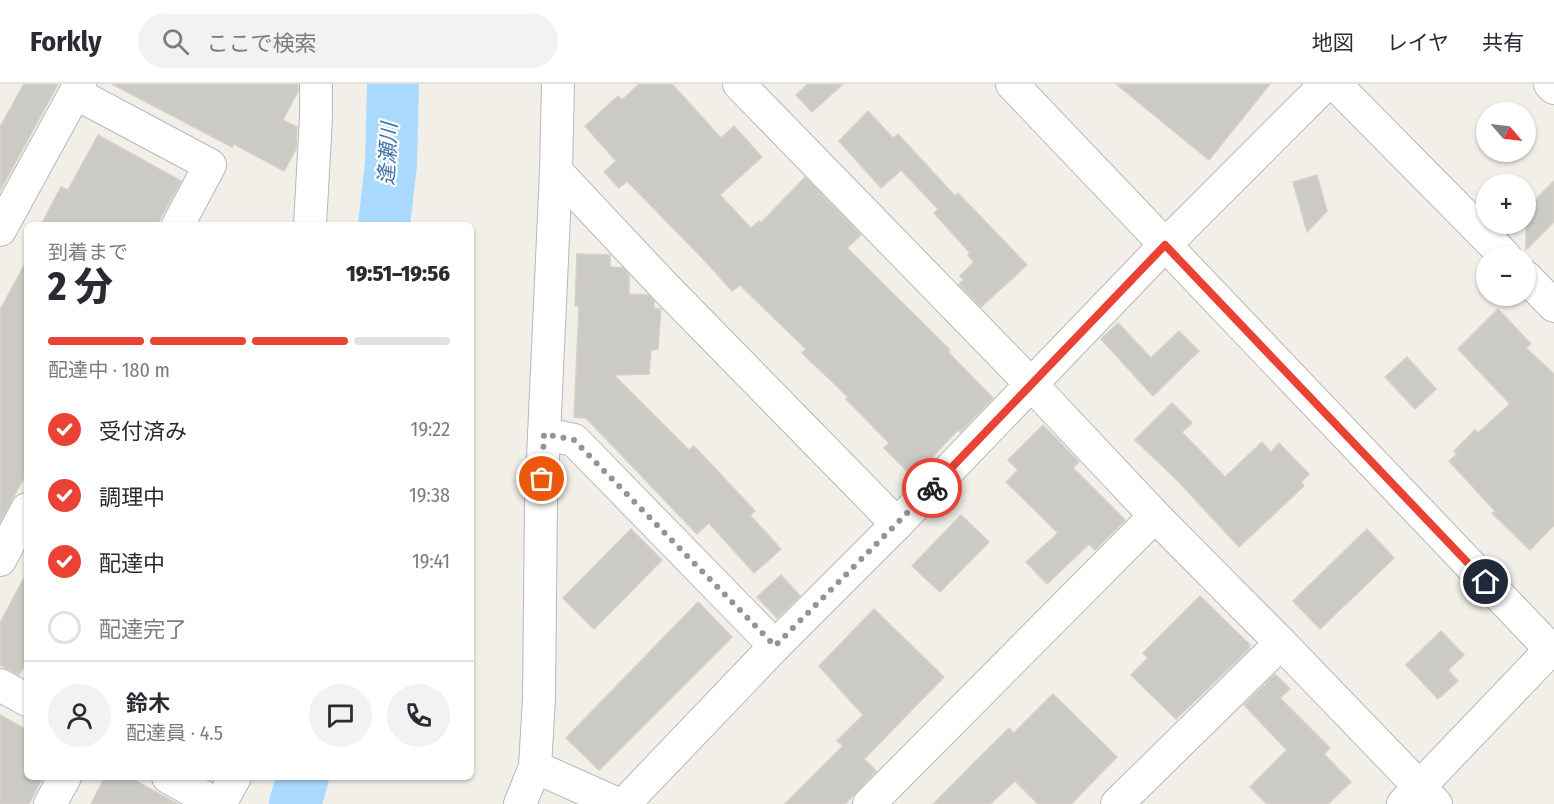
<!DOCTYPE html>
<html lang="ja">
<meta charset="utf-8">
<style>
:root{--surface:#fff;--page:#f2f2f3;--text:#2b2b33;--muted:#7c7c81;--line:#e1e1e2;--accent:#ea4335}
body{margin:0;font-family:"Fira Sans Condensed","Noto Sans JP",sans-serif;background:var(--page);color:var(--text);height:100vh;display:flex;flex-direction:column;font-size:22px;white-space:nowrap}
*{box-sizing:border-box;margin:0}
p{font-size:20px;color:var(--muted)}
.icon{flex:none;width:33px;height:33px;fill:none;stroke:currentColor;stroke-width:2;stroke-linecap:round;stroke-linejoin:round}
.map{position:relative;flex:1;overflow:hidden}
.panel{position:absolute;left:24px;top:138px;width:450px;height:558px;display:flex;flex-direction:column;background:var(--surface);border-radius:9px;box-shadow:0 2px 4px #0004}
.panel>*{flex:none}
.needle{width:39px;rotate:118deg}
.fabs{position:absolute;left:1476px;top:18px;display:grid;gap:12px}
.fabs a{display:grid;place-items:center;width:60px;height:60px;border-radius:50%;background:var(--surface);box-shadow:0 2px 4px #0004;font-size:30px}
.pin{position:absolute;display:grid;place-items:center;width:51px;height:51px;color:#fff;margin:-26px;border:3px solid #fff;border-radius:50%;box-shadow:0 2px 6px #0007}
.courier{position:absolute;display:grid;place-items:center;width:60px;height:60px;margin:-30px;border:4px solid #ea4335;border-radius:50%;background:#fff;color:#222;box-shadow:0 2px 8px #0007}
.head em{font-style:normal;font-weight:800}
.head div{display:flex;flex-direction:column-reverse}
.head{display:flex;align-items:center;justify-content:space-between;height:102px;padding:0 24px}
h1{font-size:39px;font-weight:800;line-height:45px}
.bar{display:grid;grid-template-columns:repeat(4,1fr);gap:9px 6px;align-content:center;height:72px;padding:0 24px}
.bar i{height:8px;border-radius:4px;background:var(--line)}
.bar .active{background:var(--accent)}
.bar p{grid-column:span 4}
.line{display:flex;align-items:center;gap:15px;padding:0 24px;border-top:2px solid var(--line)}
.line div{flex:1}
.round{display:grid;place-items:center;flex:none;width:63px;height:63px;border-radius:32px;background:var(--page)}
ol{padding:0 24px;list-style:none}
li{display:flex;align-items:center;gap:18px;height:66px}
li p{margin-inline-start:auto}
li .icon{padding:6px;border-radius:50%;background:var(--accent);color:#fff;stroke-width:4}
li:last-child{color:var(--muted)}
li i{width:33px;height:33px;border:3px solid var(--line);border-radius:50%}
header{display:flex;align-items:center;gap:36px;box-sizing:border-box;height:84px;padding:0 30px;background:var(--surface);border-bottom:2px solid var(--line)}
header strong{font-size:28px}
nav{display:flex;gap:33px;margin-inline-start:auto;font-size:21px}
.search{width:420px;height:54px;background:var(--page);display:flex;align-items:center;gap:15px;box-sizing:border-box;padding:0 21px;border-radius:33px;color:var(--muted);font-size:22px}
.map>svg:first-child{display:block}
</style>
<header>
<strong>Forkly</strong>
<div class="search"><svg class="icon" aria-label="search" viewBox="0 0 24 24"><circle cx="10" cy="10" r="6"/><path d="M15 15l6 6"/></svg>ここで検索</div>
<nav><a>地図</a><a>レイヤ</a><a>共有</a></nav>
</header>
<div class="map">
<svg width="1554" height="720" viewBox="0 0 1554 720">
<rect width="100%" height="100%" fill="#f1efe8"/>
<g fill="none" stroke-linecap="round" stroke-linejoin="round">
<g stroke="#aadaff" stroke-width="52">
<path d="M 384,141 L 391,80 L 393,0"/>
<path d="M 295,720 L 303,693"/>
</g>
</g>
<g fill="#cccac5" stroke="#d6d1c6" stroke-width="1.5">
<path d="M 24,0 L 58,0 L 0,107 L 0,43 Z"/>
<path d="M 112,0 L 298,0 L 298,7 L 283,36 L 297,43 L 296,65 L 284,87 L 234,60 L 232,63 Z"/>
<path d="M 639,0 L 672,0 L 721,54 L 734,42 L 762,73 L 720,111 L 751,144 L 759,137 L 761,139 L 805,93 L 861,151 L 847,164 L 950,266 L 948,268 L 993,314 L 960,348 L 958,346 L 913,393 L 884,364 L 889,359 L 846,315 L 848,313 L 802,269 L 806,265 L 740,201 L 732,207 L 708,180 L 627,97 L 619,104 L 604,88 L 616,77 L 585,42 L 618,12 L 622,16 Z"/>
<path d="M 808,0 L 843,0 L 812,28 L 796,11 Z"/>
<path d="M 1116,0 L 1270,0 L 1209,76 Z"/>
<path d="M 868,27 L 893,54 L 898,50 L 955,112 L 958,109 L 1027,181 L 981,223 L 959,200 L 964,196 L 960,192 L 974,178 L 968,171 L 970,169 L 934,129 L 938,125 L 901,86 L 881,104 L 839,57 Z"/>
<path d="M 98,51 L 181,97 L 157,141 L 41,141 L 61,103 L 68,106 Z"/>
<path d="M 1317,91 L 1327,127 L 1307,148 L 1293,98 Z"/>
<path d="M 1554,97 L 1554,138 L 1526,166 L 1526,125 Z"/>
<path d="M 577,170 L 610,171 L 610,183 L 623,184 L 629,191 L 629,210 L 648,211 L 654,217 L 654,224 L 661,225 L 658,265 L 651,266 L 649,290 L 614,291 L 689,366 L 694,362 L 755,427 L 750,431 L 781,465 L 754,489 L 709,439 L 697,450 L 586,334 L 574,333 L 579,222 L 575,222 Z"/>
<path d="M 27,176 L 27,388 L 0,438 L 0,226 Z"/>
<path d="M 1498,225 L 1531,260 L 1526,264 L 1554,290 L 1554,441 L 1530,466 L 1492,429 L 1495,427 L 1449,377 L 1457,370 L 1454,367 L 1475,346 L 1478,349 L 1510,320 L 1458,265 Z"/>
<path d="M 1118,239 L 1151,274 L 1179,247 L 1199,267 L 1153,312 L 1101,255 Z"/>
<path d="M 1407,273 L 1436,305 L 1415,325 L 1385,293 Z"/>
<path d="M 1172,319 L 1192,339 L 1182,348 L 1225,393 L 1262,358 L 1271,368 L 1279,359 L 1309,390 L 1301,398 L 1304,402 L 1239,463 L 1178,397 L 1135,356 Z"/>
<path d="M 1043,341 L 1079,378 L 1073,384 L 1125,436 L 1095,466 L 1089,460 L 1047,500 L 1026,478 L 1058,449 L 1006,398 L 1018,386 L 1008,376 Z"/>
<path d="M 961,431 L 989,458 L 940,508 L 912,482 Z"/>
<path d="M 631,445 L 662,476 L 594,545 L 563,514 Z"/>
<path d="M 1367,445 L 1394,474 L 1320,545 L 1293,517 Z"/>
<path d="M 27,488 L 27,577 L 19,591 L 0,581 L 0,539 Z"/>
<path d="M 781,491 L 800,512 L 777,534 L 757,513 Z"/>
<path d="M 1200,512 L 1250,561 L 1248,562 L 1250,564 L 1176,635 L 1131,591 L 1148,574 L 1143,569 Z"/>
<path d="M 698,518 L 732,553 L 599,686 L 566,654 Z"/>
<path d="M 874,525 L 944,593 L 864,675 L 876,687 L 845,720 L 785,720 L 843,662 L 837,657 L 863,631 L 819,582 Z"/>
<path d="M 1441,547 L 1464,571 L 1448,586 L 1458,597 L 1438,615 L 1406,581 Z"/>
<path d="M 1275,590 L 1290,605 L 1280,614 L 1330,664 L 1324,670 L 1351,698 L 1328,720 L 1267,720 L 1250,703 L 1287,666 L 1244,621 Z"/>
<path d="M 1053,610 L 1117,673 L 1071,720 L 1038,720 L 1015,697 L 990,720 L 933,720 L 1009,644 L 1014,649 Z"/>
<path d="M 0,631 L 27,646 L 27,693 L 43,693 L 29,720 L 0,720 Z"/>
<path d="M 105,693 L 129,693 L 178,720 L 91,720 Z"/>
</g>
<g fill="none" stroke-linecap="round" stroke-linejoin="round">
<g stroke="#b5b8bc" stroke-width="34">
<g id="minor">
<path d="M 739,0 L 1031,300 L 1155,432 L 1281,559 L 1436,720"/>
<path d="M 1012,0 L 1554,569"/>
<path d="M 1335,0 L 1505,172"/>
<path d="M 1550,0 L 1554,4"/>
<path d="M 75,9 L 210,81 L 178,141"/>
<path d="M 556,87 L 665,203 L 897,440"/>
<path d="M 310,141 L 316,34 L 316,0"/>
<path d="M 0,146 L 80,0"/>
<path d="M 1526,193 L 1554,222"/>
<path d="M 544,350 L 574,356 L 775,562"/>
<path d="M 0,476 L 27,425"/>
<path d="M 0,601 L 27,616"/>
<path d="M 535,683 L 618,720"/>
<path d="M 168,693 L 216,720"/>
<path d="M 50,720 L 65,693"/>
<path d="M 220,720 L 235,693"/>
<path d="M 520,720 L 535,683 L 539,614 L 541,418 L 556,87 L 558,0"/>
<path d="M 624,720 L 775,562 L 897,440 L 1165,161 L 1326,0"/>
<path d="M 869,720 L 1155,432"/>
<path d="M 1117,720 L 1281,559"/>
<path d="M 1403,720 L 1554,562"/>
</g>
</g>
<use href="#minor" stroke="#fff" stroke-width="32"/>
</g>
<g fill="none" stroke-linecap="round" stroke-linejoin="round">
<path stroke="#929495" stroke-width="6" stroke-dasharray="0 10.8" d="M 542,395 L 544,350 L 574,356 L 775,562 L 932,404"/>
<path stroke="#ea4335" stroke-width="8" d="M 932,404 L 1165,161 L 1486,498"/>
</g>
<g text-anchor="middle" stroke-width="4.5" stroke-linejoin="round" paint-order="stroke">
<g font-size="21" font-style="italic" fill="#4174aa" stroke="#fff">
<text transform="translate(388 70) rotate(-87)" y="7">逢瀬川</text>
</g>
</g>
</svg>
<div class="fabs">
<a><svg class="needle" viewBox="-14 -14 28 28"><path d="M0-13l5 13h-10z" fill="#e53935"/><path d="M0 13l5-13h-10z" fill="#7c7c81"/></svg></a>
<a>+</a>
<a>−</a>
</div>
<div class="pin" style="left:542px;top:395px;background:#ea580c"><svg class="icon" aria-label="bag" viewBox="0 0 24 24"><path d="M5 8h14l-1 12H6zM9 8a3 3 0 0 1 6 0"/></svg></div>
<div class="pin" style="left:1486px;top:498px;background:#1f2937"><svg class="icon" aria-label="home" viewBox="0 0 24 24"><path d="M3 11l9-7 9 7M6 9v11h12V9"/></svg></div>
<div class="courier" style="left:932px;top:404px"><svg class="icon" aria-label="bike" viewBox="0 0 24 24"><circle cx="6" cy="16" r="4"/><circle cx="18" cy="16" r="4"/><path d="M6 16l4-8h5l3 8M10 8l3 8H6M13 5h3"/></svg></div>
<section class="panel">
<div class="head"><div><h1>2 分</h1><p>到着まで</p></div><em>19:51–19:56</em></div>
<div class="bar"><i class="active"></i><i class="active"></i><i class="active"></i><i></i><p>配達中 · 180 m</p></div>
<ol>
<li><svg class="icon" aria-label="check" viewBox="0 0 24 24"><path d="M5 12l5 5 9-10"/></svg>受付済み<p>19:22</p></li>
<li><svg class="icon" aria-label="check" viewBox="0 0 24 24"><path d="M5 12l5 5 9-10"/></svg>調理中<p>19:38</p></li>
<li><svg class="icon" aria-label="check" viewBox="0 0 24 24"><path d="M5 12l5 5 9-10"/></svg>配達中<p>19:41</p></li>
<li><i></i>配達完了</li>
</ol>
<div class="line" style="height:108px"><a class="round"><svg class="icon" aria-label="person" viewBox="0 0 24 24"><circle cx="12" cy="8" r="4"/><path d="M4 21q1-7 8-7t8 7"/></svg></a><div><b>鈴木</b><p>配達員 · 4.5</p></div><a class="round"><svg class="icon" aria-label="chat" viewBox="0 0 24 24"><path d="M4 5h16v11H9l-5 4z"/></svg></a><a class="round"><svg class="icon" aria-label="phone" viewBox="0 0 24 24"><path d="M5 4h4l2 5-3 2q2 4 5 5l2-3 5 2v4C11 20 4 13 5 4z"/></svg></a></div>
</section>
</div>
